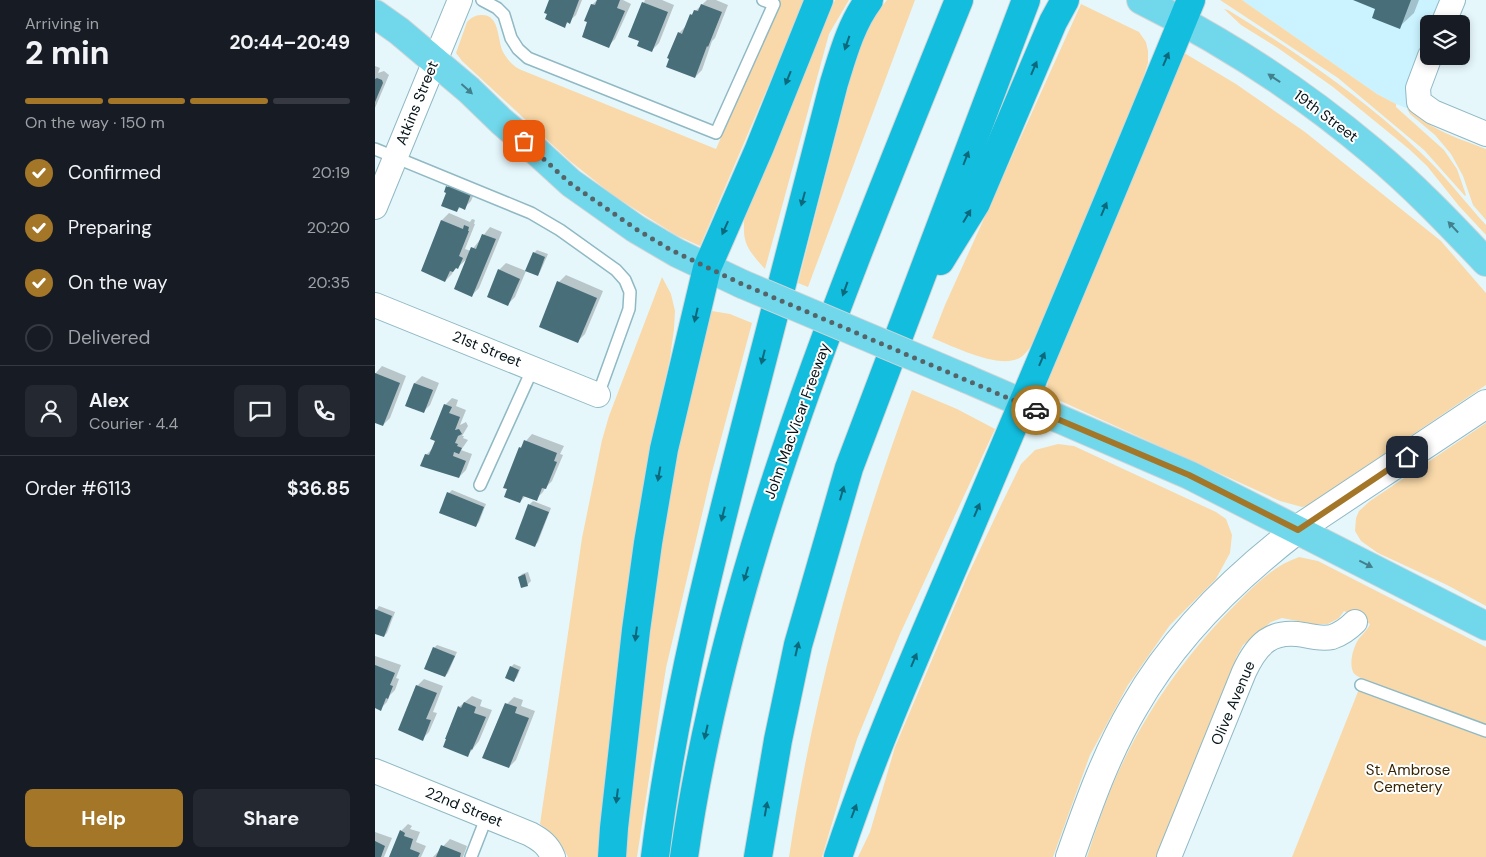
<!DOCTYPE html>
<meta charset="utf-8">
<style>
:root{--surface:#171b24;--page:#242831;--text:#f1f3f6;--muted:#9ea1a6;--line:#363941;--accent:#a37628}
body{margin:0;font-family:"DM Sans",sans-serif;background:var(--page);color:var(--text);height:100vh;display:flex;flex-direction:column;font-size:19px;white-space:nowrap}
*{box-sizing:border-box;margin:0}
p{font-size:16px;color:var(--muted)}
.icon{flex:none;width:28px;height:28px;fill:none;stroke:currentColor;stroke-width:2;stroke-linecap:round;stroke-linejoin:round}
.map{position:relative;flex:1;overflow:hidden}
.panel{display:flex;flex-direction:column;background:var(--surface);width:375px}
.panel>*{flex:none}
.buttons{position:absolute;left:1045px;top:15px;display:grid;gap:10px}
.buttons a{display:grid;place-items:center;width:50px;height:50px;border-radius:8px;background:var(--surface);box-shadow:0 2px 8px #0003;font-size:25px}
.pin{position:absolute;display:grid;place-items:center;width:42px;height:42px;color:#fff;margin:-21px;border-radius:10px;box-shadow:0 2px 8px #0006}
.courier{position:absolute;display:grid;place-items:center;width:50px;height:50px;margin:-25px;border:4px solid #a37628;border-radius:50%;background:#fff;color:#222;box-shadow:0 1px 6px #0007}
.summary em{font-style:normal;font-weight:700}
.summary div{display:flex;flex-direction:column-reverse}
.summary{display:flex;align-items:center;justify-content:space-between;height:85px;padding:0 25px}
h1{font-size:32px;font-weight:700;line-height:38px}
.bar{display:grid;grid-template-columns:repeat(4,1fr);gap:8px 5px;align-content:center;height:60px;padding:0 25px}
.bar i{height:6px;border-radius:4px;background:var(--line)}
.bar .selected{background:var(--accent)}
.bar p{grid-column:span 4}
.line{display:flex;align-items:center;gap:12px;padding:0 25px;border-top:1px solid var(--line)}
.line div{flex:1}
.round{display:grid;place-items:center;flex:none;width:52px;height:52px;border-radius:8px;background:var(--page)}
ol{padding:0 25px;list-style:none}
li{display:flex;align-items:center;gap:15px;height:55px}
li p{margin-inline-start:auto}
li .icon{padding:5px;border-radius:50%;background:var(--accent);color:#fff;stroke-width:4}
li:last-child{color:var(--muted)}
li i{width:28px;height:28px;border:2px solid var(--line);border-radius:50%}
.button{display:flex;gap:10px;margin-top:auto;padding:10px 25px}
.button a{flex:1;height:58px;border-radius:8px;background:var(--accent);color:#fff;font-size:20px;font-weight:700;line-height:58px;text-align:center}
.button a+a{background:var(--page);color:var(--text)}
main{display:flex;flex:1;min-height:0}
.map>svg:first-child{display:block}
</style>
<main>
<section class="panel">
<div class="summary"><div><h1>2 min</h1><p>Arriving in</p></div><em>20:44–20:49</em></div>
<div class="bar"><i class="selected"></i><i class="selected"></i><i class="selected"></i><i></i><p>On the way · 150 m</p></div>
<ol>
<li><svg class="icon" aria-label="check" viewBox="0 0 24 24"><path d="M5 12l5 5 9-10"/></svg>Confirmed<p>20:19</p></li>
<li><svg class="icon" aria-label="check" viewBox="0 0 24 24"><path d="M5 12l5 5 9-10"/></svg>Preparing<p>20:20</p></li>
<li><svg class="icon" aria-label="check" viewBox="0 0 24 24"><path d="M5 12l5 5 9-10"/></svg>On the way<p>20:35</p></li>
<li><i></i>Delivered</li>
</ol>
<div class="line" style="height:90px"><a class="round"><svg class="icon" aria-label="person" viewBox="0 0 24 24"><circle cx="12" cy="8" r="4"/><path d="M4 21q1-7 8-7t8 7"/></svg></a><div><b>Alex</b><p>Courier · 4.4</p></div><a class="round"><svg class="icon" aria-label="chat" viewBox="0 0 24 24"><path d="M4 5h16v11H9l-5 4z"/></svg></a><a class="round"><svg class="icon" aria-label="phone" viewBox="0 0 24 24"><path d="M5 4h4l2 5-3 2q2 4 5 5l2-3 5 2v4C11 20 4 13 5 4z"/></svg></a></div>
<div class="line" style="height:65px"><div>Order #6113</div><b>$36.85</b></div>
<div class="button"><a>Help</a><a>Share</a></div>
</section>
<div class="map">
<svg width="1111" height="857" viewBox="0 0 1111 857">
<rect width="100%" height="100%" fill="#e6f7fc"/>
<path fill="#caf3ff" d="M 867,0 L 1068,0 L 1059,24 L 1054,24 L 1054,36 L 1038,76 L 1039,111 L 1021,104 L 1002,94 Z"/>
<g fill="#f9d9a9">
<path d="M 405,0 L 430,0 L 325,246 L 301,235 L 239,196 L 195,161 L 87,61 L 81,53 L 92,22 C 96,18 100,15 106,15 C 125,14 122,39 128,52 C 132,59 137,65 144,69 L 341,149 Z"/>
<path d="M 460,0 L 474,0 L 454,34 L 390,269 C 369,246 367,241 370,211 Z"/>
<path d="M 512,0 L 540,0 L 433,287 L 423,283 L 485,40 L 496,20 Z"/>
<path d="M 845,0 L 867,0 L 1002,94 L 1021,104 L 1021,107 L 1069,150 L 1082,169 L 1091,195 L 1090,196 L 1049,150 L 963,78 Z"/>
<path d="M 706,4 L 764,32 L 771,42 L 773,51 L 773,63 L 765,87 L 659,342 C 655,347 651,354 646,357 C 626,371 578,346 557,338 L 570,305 Z"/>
<path d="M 849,9 L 853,10 C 921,52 987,97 1045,152 C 1069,174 1089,201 1111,225 L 1111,235 L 1084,206 L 1052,166 L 1034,149 L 958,87 L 903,48 L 866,25 Z"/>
<path d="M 808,54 L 811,54 L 861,84 L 930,132 L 1066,241 L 1111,293 L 1111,385 L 932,506 L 927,507 L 905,501 L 679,398 L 672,391 L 673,378 Z"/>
<path d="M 1032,109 C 1042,111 1048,121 1057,126 C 1074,136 1093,142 1111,149 L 1111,220 L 1098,205 L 1088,176 L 1076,154 L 1060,135 L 1035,114 Z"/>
<path d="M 287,277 L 296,294 L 300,311 L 299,329 L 295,358 L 283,414 L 260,538 L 245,645 L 228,819 L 225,857 L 193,857 C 185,841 179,834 165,824 L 207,538 L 227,440 L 234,416 Z"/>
<path d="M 337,311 L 355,314 L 377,323 L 336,476 L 291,668 L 262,857 L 250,857 L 260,727 L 285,540 L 329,313 Z"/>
<path d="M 537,390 L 582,409 L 620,429 L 525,634 L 482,739 L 447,857 L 414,857 C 438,697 481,541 537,390 Z"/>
<path d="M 1111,423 L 1111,606 L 1072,585 L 1003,553 L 986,541 L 980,531 L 981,518 L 984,511 L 995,501 Z"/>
<path d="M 683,444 L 699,446 L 841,512 L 851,519 L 857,535 L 855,553 L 841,579 L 795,625 L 753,685 L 715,755 L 678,857 L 483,857 L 495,832 L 520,747 L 592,577 L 626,505 L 646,464 L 660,450 Z"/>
<path d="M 924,557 L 943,561 L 1111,647 L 1111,857 L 917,857 L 988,679 C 985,677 980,676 978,672 C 974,663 978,648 983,640 C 987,634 992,631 995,624 L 969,611 L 964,618 L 953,624 L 938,624 L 907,618 L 896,622 L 868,645 L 861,658 L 848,696 L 783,857 L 712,857 C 723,823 734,790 750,758 C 778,701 816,649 861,604 C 880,585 898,566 924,557 Z"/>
</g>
<g fill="#0003">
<path d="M 176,0 L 207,0 L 201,15 L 189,26 Z"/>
<path d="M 222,0 L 248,0 L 256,4 L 240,39 L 233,46 L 217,5 Z"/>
<path d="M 270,0 L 287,0 L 299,5 L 284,43 L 277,50 L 265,41 L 254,36 Z"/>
<path d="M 332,0 L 341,0 L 353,5 L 340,38 L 337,41 L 327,70 L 320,77 L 304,33 L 311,26 L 316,15 Z"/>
<path d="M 981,0 L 1044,0 L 1039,13 L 1024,27 L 1002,8 Z"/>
<path d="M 0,66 L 5,68 L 3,73 L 9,71 L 14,75 L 0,108 Z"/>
<path d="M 79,180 L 102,187 L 96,201 L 89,208 L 86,207 L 82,210 L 72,187 Z"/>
<path d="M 74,213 L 95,222 L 97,219 L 100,220 L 99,224 L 100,224 L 90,249 L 96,251 L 115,227 L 127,232 L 104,288 L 97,295 L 94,257 L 83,267 L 81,267 L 79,269 L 77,274 L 70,281 L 67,220 Z"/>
<path d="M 162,250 L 173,254 L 165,272 L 162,275 L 159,253 Z"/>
<path d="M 131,263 L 151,271 L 140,297 L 133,304 L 124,270 Z"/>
<path d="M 191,275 L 228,291 L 210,334 L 203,341 L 184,282 Z"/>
<path d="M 7,366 L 31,376 L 15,418 L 8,425 L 0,422 L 0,374 Z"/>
<path d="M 47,376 L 64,383 L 55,405 L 48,412 L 31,405 L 40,383 Z"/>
<path d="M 77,398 L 83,400 L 81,406 L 91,410 L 85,425 L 91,422 L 93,426 L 87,436 L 89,436 L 88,438 L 93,440 L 86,450 L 97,454 L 91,470 L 84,477 L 51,455 L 58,448 L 70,405 Z"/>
<path d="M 157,434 L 189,446 L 185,454 L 188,455 L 177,481 L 170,488 L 168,492 L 161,499 L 151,495 L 145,502 L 145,448 Z"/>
<path d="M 77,490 L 111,504 L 104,522 L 101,526 L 74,493 Z"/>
<path d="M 158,501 L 176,508 L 163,542 L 160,545 L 141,538 L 155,504 Z"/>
<path d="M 153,572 L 156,581 L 153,584 L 147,586 L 144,577 L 147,574 Z"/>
<path d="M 4,606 L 20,612 L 12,633 L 9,636 L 0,632 L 0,612 Z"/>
<path d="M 62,645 L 82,652 L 73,673 L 70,676 L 59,648 Z"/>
<path d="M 0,656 L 26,665 L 21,678 L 24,679 L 20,690 L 15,695 L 12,702 L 5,709 L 0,707 Z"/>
<path d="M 139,664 L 146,667 L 142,677 L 139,680 L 136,667 Z"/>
<path d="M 49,679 L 68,686 L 58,712 L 62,713 L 54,732 L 47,739 L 42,686 Z"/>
<path d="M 97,696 L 107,700 L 105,706 L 117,710 L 104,741 L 93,755 L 84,707 Z"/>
<path d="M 139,697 L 148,700 L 146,706 L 160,711 L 141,760 L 134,767 L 132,704 Z"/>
<path d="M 33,824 L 37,826 L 35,829 L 45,832 L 41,842 L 51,846 L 46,857 L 15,857 L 26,831 Z"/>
<path d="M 0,832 L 17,838 L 9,857 L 0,857 Z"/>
<path d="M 75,839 L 92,846 L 88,857 L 58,857 Z"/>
</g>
<g fill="#486e79">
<path d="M 174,0 L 204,0 L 195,24 L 192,22 L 190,28 L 170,19 L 172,14 L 169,13 Z"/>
<path d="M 222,0 L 245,0 L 242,8 L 250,11 L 234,48 L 207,37 L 212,22 L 209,21 L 216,4 L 220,5 Z"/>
<path d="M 978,0 L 1036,0 L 1025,29 L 997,18 L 1000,9 Z"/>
<path d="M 267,2 L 293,12 L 277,52 L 262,46 L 264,41 L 253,37 Z"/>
<path d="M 326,4 L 347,12 L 333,47 L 332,46 L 320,78 L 291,67 L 294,59 L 292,58 L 303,32 L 307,34 L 315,14 L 317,15 L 319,10 L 323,11 Z"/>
<path d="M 2,78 L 7,80 L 8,83 L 0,102 L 0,79 Z"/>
<path d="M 74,185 L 96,194 L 90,210 L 84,207 L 82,212 L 66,206 L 71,193 L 69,192 L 71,186 L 73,187 Z"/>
<path d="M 66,220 L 88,229 L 89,225 L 94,227 L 93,231 L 94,231 L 84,256 L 88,258 L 83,269 L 81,268 L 78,272 L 75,271 L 70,282 L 46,271 Z"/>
<path d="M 107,234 L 121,239 L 97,297 L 79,289 L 96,247 L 101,249 Z"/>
<path d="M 158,252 L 170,257 L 163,276 L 150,271 Z"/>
<path d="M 123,269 L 145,279 L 133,306 L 112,297 Z"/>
<path d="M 182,281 L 222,298 L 203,343 L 164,327 Z"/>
<path d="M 0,373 L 25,383 L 8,426 L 0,423 Z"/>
<path d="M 39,383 L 58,390 L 49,413 L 30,406 Z"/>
<path d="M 69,404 L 77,407 L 74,413 L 85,417 L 80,430 L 84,429 L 87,434 L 83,436 L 80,443 L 83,444 L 82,446 L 87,448 L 84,454 L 79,452 L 78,456 L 91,461 L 84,478 L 45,466 L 50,454 L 54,455 L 60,441 L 55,439 Z"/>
<path d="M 149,440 L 182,453 L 179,461 L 182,462 L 171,489 L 167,488 L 162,501 L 148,496 L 145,503 L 129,497 L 132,489 L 128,488 L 144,447 L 146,448 Z"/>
<path d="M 72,492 L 109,507 L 101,527 L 64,513 Z"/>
<path d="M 153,504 L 174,512 L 160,547 L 140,539 Z"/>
<path d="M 150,574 L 153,586 L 146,588 L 143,577 Z"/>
<path d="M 0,609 L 17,616 L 9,637 L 0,634 Z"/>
<path d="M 58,647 L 80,656 L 70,677 L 49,669 Z"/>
<path d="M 0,665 L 20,673 L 15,685 L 18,686 L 13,699 L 11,698 L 6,711 L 0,708 Z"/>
<path d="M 135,666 L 144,670 L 139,682 L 130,678 Z"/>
<path d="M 41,685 L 62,693 L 51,719 L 56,720 L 48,741 L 23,730 Z"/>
<path d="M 89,702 L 101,707 L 99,713 L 111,717 L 97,750 L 96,749 L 93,757 L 68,747 L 71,739 L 70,739 L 83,706 L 86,708 Z"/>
<path d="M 130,703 L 142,707 L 140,713 L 154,718 L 134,768 L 107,758 Z"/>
<path d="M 25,830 L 30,833 L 29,836 L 38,839 L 35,849 L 45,853 L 43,857 L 14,857 Z"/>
<path d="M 0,841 L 10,846 L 6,857 L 0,857 Z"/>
<path d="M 66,845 L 86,853 L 85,857 L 61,857 Z"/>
</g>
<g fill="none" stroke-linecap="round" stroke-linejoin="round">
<g stroke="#90b9c4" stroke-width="14">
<g id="lane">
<path d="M 107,0 L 122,8 L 129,15 L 136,38 L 143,49 L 153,58 L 341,133 L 399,4 L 388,0"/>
<path d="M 0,149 L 156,213 L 185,230 L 241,270 L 250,280 L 255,292 L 254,309 L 223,395"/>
<path d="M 105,485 L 158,368"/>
<path d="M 986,685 L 1111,731"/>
<path d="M 96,857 L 112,816"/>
</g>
</g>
<g stroke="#90b9c4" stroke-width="26">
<g id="street">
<path d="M 1068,24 L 1078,0"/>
<path d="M 1055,56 L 1043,88 L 1044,102 L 1058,112 L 1111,134"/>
<path d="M 0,207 L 85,0"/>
<path d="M 0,305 L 223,395"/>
<path d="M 0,771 L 155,834 C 166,840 173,845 178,857"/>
<path d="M 794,857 L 869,672 C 882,644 896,629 929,635 C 938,637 948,639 957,637 C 966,634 973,629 980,622"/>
</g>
</g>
<g stroke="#90b9c4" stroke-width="30">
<path id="secondary" d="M 695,857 C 713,806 731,754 759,707 C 799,637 859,578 923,529 L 1111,404"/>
</g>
<g stroke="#d2d5d6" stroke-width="30">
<g id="primary">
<path d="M 766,0 C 849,41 927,92 997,151 C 1038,185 1075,224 1111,262"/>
<path d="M 0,14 L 24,31 L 94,90 L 126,121 L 161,151 L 196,183 L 261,229 L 302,253 L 367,284"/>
<path d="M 592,379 L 814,475 L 1111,626"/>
</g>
</g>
<g stroke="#d2d5d6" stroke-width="30">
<g id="highway">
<path d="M 565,261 L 601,203 L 678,22 L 690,0"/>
<path d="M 237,857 L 239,828 L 261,630 L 273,543 L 289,449 L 332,268 L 384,149 L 444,0"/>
<path d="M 280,857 C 299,702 338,551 377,400 C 405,294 431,188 459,83 C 468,54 476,24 494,0"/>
<path d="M 309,857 C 352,558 472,279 584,0"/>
<path d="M 383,857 L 403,740 L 423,645 L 474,468 L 651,0"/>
<path d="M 463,857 C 500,745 549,637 595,528 C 669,353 744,177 816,0"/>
</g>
</g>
<use href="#lane" stroke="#fff" stroke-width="11"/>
<use href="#street" stroke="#fff" stroke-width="24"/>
<use href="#secondary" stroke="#fff" stroke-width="28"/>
<use href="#primary" stroke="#71d7eb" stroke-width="28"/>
<use href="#highway" stroke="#13bdde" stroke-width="28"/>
<g stroke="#d2d5d6" stroke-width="30" stroke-linecap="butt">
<path id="primary-bridge" d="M 367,284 L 592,379"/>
</g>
<use href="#primary-bridge" stroke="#71d7eb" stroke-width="28"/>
</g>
<defs><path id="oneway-solid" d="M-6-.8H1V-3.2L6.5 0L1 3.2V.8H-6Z" transform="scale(1.25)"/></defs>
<g fill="#0c697c">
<use href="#oneway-solid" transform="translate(472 43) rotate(109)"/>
<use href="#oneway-solid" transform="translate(791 59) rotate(-67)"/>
<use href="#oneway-solid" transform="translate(659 68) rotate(-67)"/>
<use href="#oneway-solid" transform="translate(413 78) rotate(112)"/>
<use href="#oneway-solid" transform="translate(591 158) rotate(-69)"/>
<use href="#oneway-solid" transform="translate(428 199) rotate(105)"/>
<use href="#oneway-solid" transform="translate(729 209) rotate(-67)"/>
<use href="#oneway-solid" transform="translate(592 216) rotate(-59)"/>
<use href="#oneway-solid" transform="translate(350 228) rotate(114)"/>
<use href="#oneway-solid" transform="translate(470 289) rotate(110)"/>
<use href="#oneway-solid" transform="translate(321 315) rotate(103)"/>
<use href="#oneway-solid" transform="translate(388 357) rotate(104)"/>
<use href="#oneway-solid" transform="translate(667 359) rotate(-67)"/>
<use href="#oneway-solid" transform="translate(284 474) rotate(100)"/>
<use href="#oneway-solid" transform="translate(467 493) rotate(-74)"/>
<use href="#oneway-solid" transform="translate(602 510) rotate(-67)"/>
<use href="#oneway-solid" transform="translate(348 514) rotate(104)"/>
<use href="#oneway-solid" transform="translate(371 574) rotate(107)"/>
<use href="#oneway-solid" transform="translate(261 634) rotate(97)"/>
<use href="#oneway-solid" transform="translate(422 649) rotate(-77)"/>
<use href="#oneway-solid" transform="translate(539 660) rotate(-67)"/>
<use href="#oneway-solid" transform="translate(331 732) rotate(103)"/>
<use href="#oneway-solid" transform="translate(242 796) rotate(97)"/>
<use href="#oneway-solid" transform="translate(391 809) rotate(-80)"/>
<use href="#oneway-solid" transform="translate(479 811) rotate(-69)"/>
</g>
<g fill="#41808c">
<use href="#oneway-solid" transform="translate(899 78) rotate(-146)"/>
<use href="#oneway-solid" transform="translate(92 89) rotate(42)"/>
<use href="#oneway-solid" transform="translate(1078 227) rotate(-133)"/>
<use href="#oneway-solid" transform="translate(991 564) rotate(27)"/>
</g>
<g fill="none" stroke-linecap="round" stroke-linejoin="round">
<path stroke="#546468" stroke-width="5" stroke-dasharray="0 9" d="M 149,141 L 196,184 L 261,229 L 296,250 L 367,284 L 661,410"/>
<path stroke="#a37628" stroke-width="6" d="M 661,410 L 814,475 L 923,530 L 1032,457"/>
</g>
<g text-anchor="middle" stroke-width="4" stroke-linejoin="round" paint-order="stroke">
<g font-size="15" fill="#061519" stroke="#fff">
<text transform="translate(42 103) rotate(-68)" y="5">Atkins Street</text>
<text transform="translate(951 116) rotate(37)" y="5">19th Street</text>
<text transform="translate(112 349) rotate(22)" y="5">21st Street</text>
<text transform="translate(422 421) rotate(-70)" y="5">John MacVicar Freeway</text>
<text transform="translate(858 703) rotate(-67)" y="5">Olive Avenue</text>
<text transform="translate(89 807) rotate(22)" y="5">22nd Street</text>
</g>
<g font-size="15" fill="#382502" stroke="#fff">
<text x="1033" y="775">St. Ambrose<tspan x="1033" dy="17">Cemetery</tspan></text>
</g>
</g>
</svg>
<div class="buttons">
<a><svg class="icon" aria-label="layers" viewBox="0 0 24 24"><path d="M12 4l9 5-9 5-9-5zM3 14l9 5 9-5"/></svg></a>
</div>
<div class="pin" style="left:149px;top:141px;background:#ea580c"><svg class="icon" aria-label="bag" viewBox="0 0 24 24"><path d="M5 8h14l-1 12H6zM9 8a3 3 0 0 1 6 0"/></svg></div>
<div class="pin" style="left:1032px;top:457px;background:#1f2937"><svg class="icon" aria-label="home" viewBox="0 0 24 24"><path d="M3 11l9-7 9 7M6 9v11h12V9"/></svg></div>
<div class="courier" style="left:661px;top:410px"><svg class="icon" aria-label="car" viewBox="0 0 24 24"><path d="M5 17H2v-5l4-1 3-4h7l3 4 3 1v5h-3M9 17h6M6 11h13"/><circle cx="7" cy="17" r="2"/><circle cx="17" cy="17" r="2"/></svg></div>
</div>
</main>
